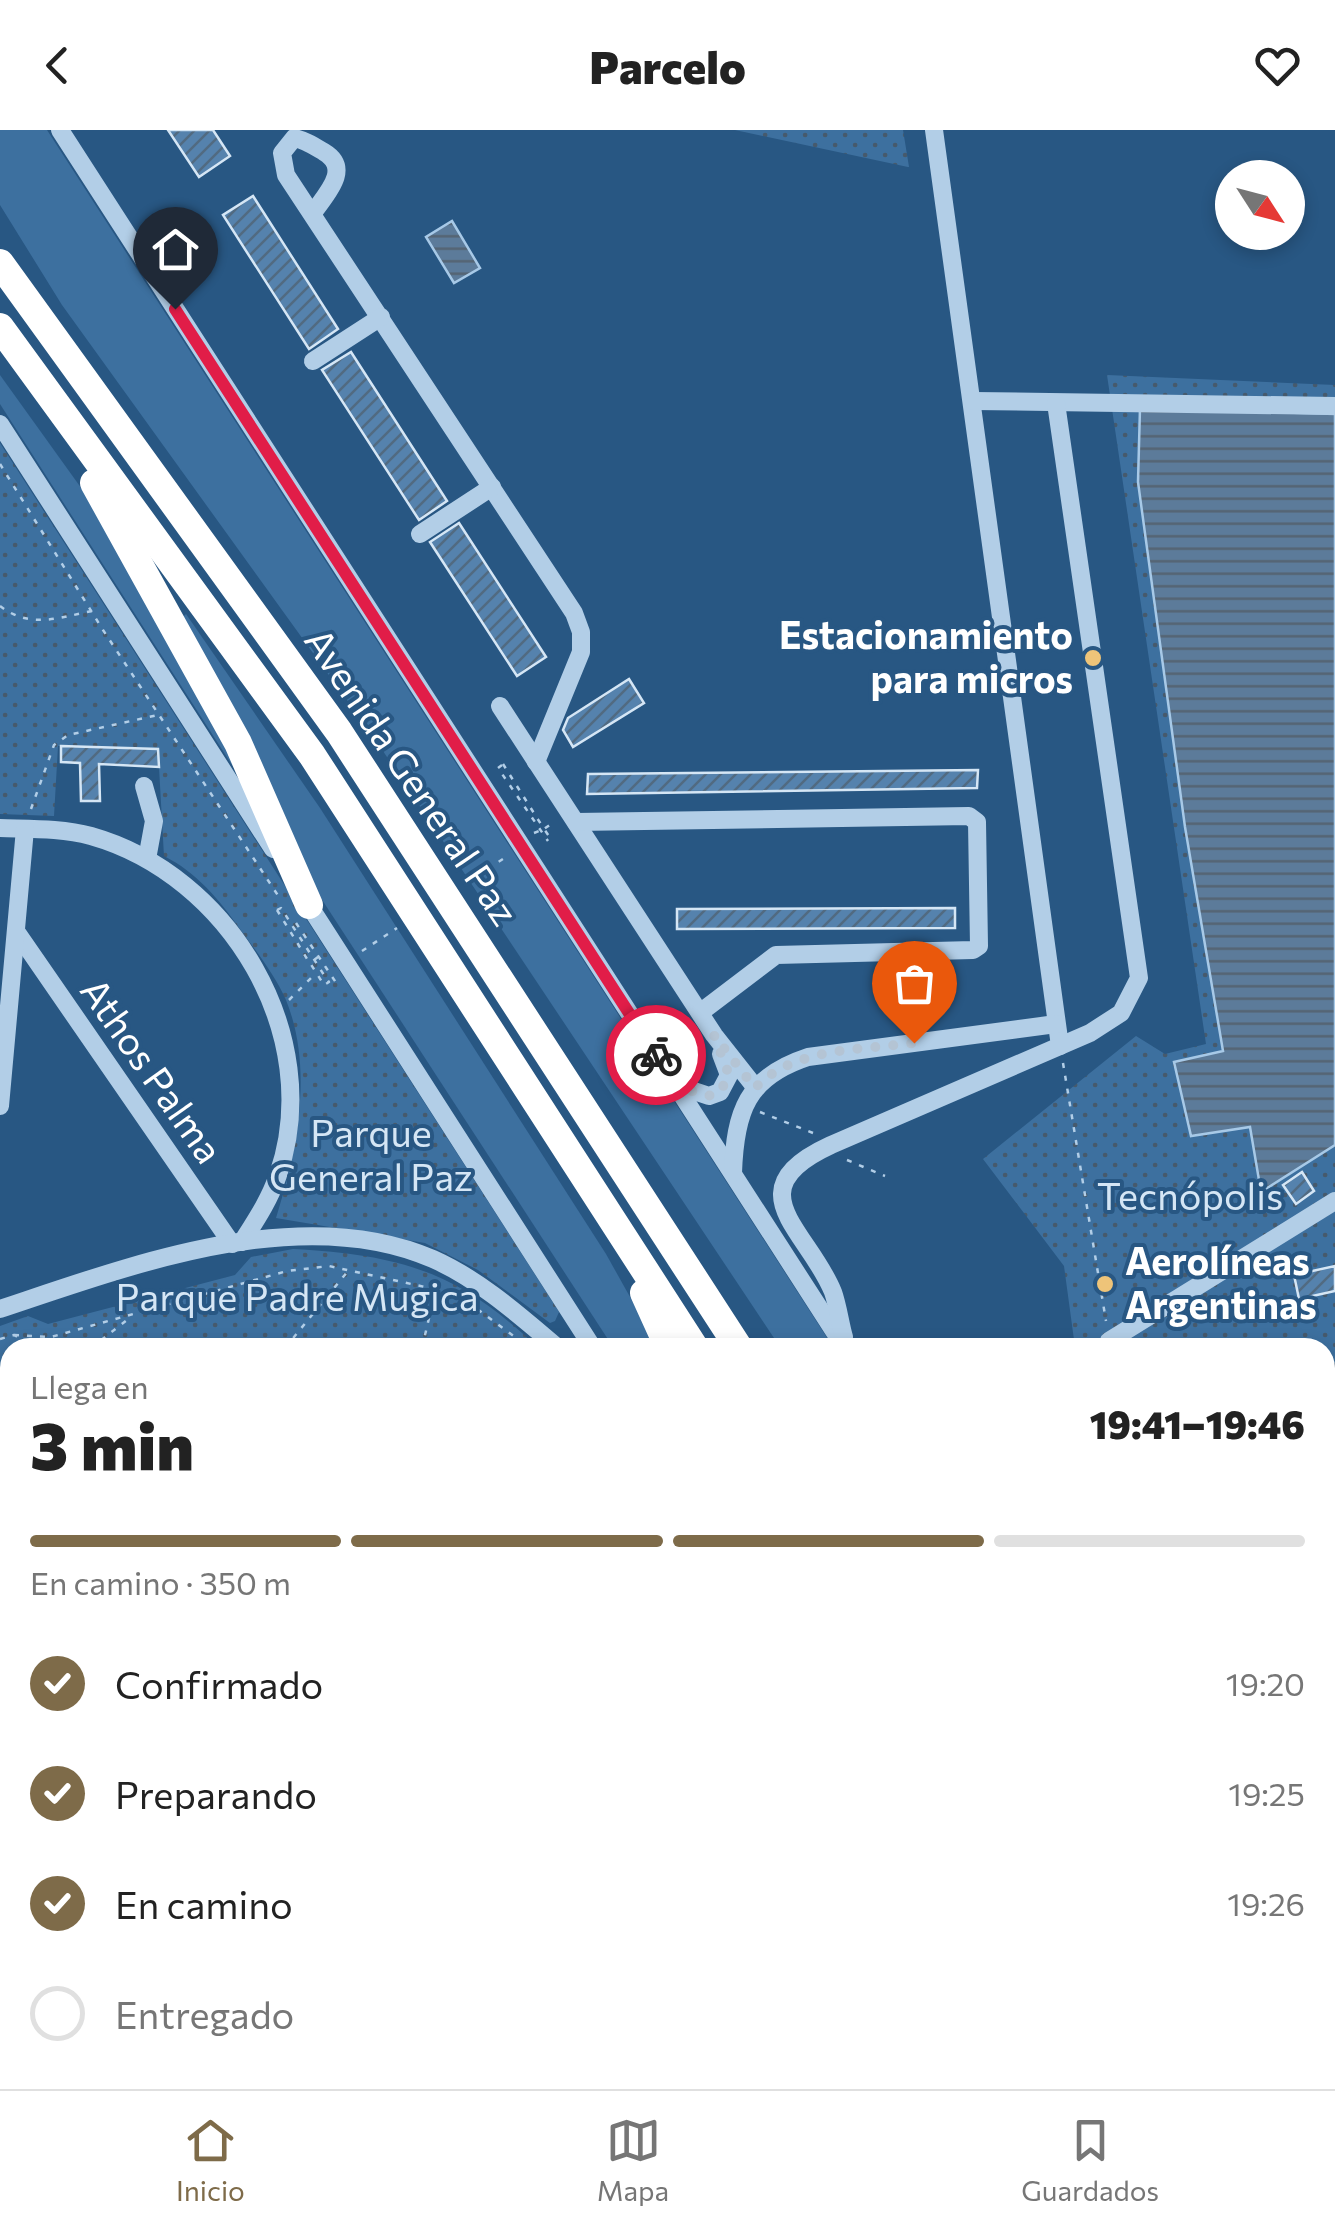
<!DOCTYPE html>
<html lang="es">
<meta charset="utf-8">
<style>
:root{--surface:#fff;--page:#f2f2f2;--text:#222;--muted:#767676;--line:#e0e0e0;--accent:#7e6b49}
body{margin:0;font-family:Commissioner,sans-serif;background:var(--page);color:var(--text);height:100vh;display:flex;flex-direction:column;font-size:38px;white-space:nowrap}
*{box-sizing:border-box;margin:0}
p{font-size:32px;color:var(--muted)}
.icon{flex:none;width:55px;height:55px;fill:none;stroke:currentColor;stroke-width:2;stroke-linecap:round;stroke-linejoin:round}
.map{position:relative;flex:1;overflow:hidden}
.sheet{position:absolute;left:0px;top:1208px;width:1335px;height:752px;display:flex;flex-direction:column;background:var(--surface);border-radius:30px 30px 0 0;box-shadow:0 5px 15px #0003}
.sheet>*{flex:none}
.needle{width:65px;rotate:126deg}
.tools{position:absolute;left:1215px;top:30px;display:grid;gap:20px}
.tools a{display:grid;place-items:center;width:90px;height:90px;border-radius:50%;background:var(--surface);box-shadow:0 5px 15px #0003;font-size:50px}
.pin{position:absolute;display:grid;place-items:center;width:85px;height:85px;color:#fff;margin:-102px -42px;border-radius:50% 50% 50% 0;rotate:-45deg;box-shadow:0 0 10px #0007}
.pin .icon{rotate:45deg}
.courier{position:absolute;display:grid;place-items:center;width:100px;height:100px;margin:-50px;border:8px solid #e11d48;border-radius:50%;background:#fff;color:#222;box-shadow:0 2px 12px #0007}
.head em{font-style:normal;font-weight:800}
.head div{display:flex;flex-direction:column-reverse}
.head{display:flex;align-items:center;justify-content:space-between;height:170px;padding:0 30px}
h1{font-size:65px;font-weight:800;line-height:75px}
.bar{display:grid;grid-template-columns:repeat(4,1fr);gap:15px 10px;align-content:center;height:120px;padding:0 30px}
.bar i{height:12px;border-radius:8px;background:var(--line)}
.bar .on{background:var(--accent)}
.bar p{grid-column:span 4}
ol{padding:0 30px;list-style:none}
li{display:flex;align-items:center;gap:30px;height:110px}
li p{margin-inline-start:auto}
li .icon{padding:10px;border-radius:50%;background:var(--accent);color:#fff;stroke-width:4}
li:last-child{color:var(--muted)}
li i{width:55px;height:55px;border:5px solid var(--line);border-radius:50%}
header{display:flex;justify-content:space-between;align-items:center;height:130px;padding:0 30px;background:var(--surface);font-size:45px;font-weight:800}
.tabs{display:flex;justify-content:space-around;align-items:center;height:140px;border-top:2px solid var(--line);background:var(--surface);font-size:28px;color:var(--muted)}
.tabs a{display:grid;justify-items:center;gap:5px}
.tabs .on{color:var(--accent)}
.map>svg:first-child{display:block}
</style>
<header><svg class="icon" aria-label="back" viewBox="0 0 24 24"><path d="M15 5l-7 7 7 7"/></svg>Parcelo<svg class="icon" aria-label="heart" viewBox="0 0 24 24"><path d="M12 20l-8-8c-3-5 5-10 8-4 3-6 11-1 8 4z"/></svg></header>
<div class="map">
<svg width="1335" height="1959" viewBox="0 0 1335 1959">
<defs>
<pattern id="park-dots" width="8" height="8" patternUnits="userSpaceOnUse" patternTransform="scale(2.5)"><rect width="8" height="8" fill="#3d709f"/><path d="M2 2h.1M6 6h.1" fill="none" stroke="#465a6d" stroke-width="1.8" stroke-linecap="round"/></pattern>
<pattern id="water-rules" width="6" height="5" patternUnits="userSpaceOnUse" patternTransform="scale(2.5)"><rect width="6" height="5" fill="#5c7b9a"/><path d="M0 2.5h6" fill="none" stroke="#546473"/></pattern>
<pattern id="building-hatch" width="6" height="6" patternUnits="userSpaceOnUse" patternTransform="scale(2.5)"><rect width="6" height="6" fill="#5582ad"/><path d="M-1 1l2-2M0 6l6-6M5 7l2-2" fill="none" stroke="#516a81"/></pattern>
</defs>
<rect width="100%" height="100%" fill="#285783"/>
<g fill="#3d709f">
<path d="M 0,0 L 47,0 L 833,1217 L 782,1217 L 774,1208 L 375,609 L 62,175 L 0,75 Z"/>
<path d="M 0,245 L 102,387 L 247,644 L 241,649 L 0,274 Z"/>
<path d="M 186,484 L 320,678 L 606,1124 L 658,1217 L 613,1217 L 317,762 L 183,487 Z"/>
</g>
<g fill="url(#park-dots)">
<path d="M 735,0 L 903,0 L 909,37 L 908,37 Z"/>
<path d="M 1107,245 L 1335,255 L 1335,1689 L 1325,1691 L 1325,1218 L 1075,1217 L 1064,1136 L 983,1029 L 1136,906 L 1165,924 L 1206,914 Z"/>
<path d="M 0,313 L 559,1182 L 555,1191 L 550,1193 L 478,1140 L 425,1113 L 276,1088 C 297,1021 314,939 286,870 C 275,845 256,821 240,799 C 219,769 196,742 164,726 L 158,619 L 58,616 L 54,686 L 0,684 Z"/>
<path d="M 293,1119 C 400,1125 458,1141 537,1217 L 10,1218 L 10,1644 L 0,1639 L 0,1196 L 28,1186 L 48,1194 L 235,1145 L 251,1127 Z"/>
<path d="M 649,1950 L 1054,1950 L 1059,1959 L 655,1959 Z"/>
</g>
<g fill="url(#water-rules)" stroke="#a7c9e7" stroke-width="2.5">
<path d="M 452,91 L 480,138 L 454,153 L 426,107 Z"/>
<path d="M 1140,278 L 1335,284 L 1335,1015 L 1261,1062 L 1250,997 L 1191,1006 L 1174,932 L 1223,921 L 1185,697 L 1138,352 Z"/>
</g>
<g fill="url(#building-hatch)" stroke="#d5e6f5" stroke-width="2.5">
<path d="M 168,0 L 213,0 L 230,26 L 199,47 Z"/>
<path d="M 253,66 L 338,199 L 309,219 L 223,85 Z"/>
<path d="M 351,222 L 447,371 L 419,390 L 322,240 Z"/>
<path d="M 459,393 L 546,527 L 517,546 L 430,412 Z"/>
<path d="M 629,549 L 644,573 L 573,617 L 563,600 L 568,588 Z"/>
<path d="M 61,616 L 158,619 L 159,637 L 99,634 L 100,671 L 81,671 L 80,633 L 61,632 Z"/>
<path d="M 978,640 L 977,658 L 587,664 L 588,644 Z"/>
<path d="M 955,778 L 955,798 L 677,799 L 677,779 Z"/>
<path d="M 1302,1042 L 1314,1061 L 1296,1074 L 1283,1055 Z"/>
<path d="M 1335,1136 L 1335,1161 L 1299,1169 L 1294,1145 Z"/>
</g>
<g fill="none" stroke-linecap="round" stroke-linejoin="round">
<g stroke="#b2cee7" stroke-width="2.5" stroke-dasharray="5 8" stroke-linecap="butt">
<path d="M 0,334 L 103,500 L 281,770"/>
<path d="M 0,476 C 30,499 57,488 92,481"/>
<path d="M 503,634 L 544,699 L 554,692"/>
<path d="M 502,635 L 498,638 L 548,711"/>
<path d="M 31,679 L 54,615 L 68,605 L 158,585"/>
<path d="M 534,703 L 544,699 L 551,709"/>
<path d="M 466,753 L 506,727"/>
<path d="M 277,780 L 281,778 L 324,845 L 329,852 L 324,855 L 310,833 L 318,827"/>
<path d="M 277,780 L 309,832"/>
<path d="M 296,793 L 339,857"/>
<path d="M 362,821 L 397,798"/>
<path d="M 289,870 L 315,844"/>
<path d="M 1063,933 L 1106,1191"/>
<path d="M 760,982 L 813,1003"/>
<path d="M 847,1030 L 885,1046"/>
<path d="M 14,1205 L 51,1207 L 287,1141 L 329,1136 L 457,1164 L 523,1213"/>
<path d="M 0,1209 L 14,1205 L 39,1218"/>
<path d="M 91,1218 L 127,1190"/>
<path d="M 285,1218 L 348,1141"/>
<path d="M 422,1218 L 436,1158"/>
<path d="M 1325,1350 L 1335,1344"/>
<path d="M 10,1358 C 1,1406 0,1454 10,1501"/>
<path d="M 0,1395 L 10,1392"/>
<path d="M 0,1575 L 10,1567"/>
<path d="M 1325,1865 L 1335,1880"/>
<path d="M 718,1950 L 719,1959"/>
<path d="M 1030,1950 L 1036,1959"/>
</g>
<g stroke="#b2cee7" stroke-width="18">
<path d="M 60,0 L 845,1218"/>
<path d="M 934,0 L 1060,916"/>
<path d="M 313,83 C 326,64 352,39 324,22 C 314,16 305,10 294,8 L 282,23 L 286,45 L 574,483 L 581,502 L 581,522 L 536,632"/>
<path d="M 313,231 L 381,187"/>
<path d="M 973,271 L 1335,276"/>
<path d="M 0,294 L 273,719"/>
<path d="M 420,404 L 492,357"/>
<path d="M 500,576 L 714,905 L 755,957"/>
<path d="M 144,656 L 154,691 L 147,729"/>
<path d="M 576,692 L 969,686 L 977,692 L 979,816 L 973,820 L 776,825 L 701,882"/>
<path d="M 0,698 C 30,699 62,698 91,706 C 229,745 326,905 278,1045 C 270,1069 256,1090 242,1112"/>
<path d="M 303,766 L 593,1218"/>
<path d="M 18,804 L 232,1114"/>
<path d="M 676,955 L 709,966 L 720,962 L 729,945 L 721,924"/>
<path d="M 0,976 L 25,699"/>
<path d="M 733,1043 C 735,981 747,947 808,927 L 1056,894"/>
<path d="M 0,1179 C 129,1136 300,1071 433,1129 C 480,1150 519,1185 558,1218"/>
<path d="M 844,1207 C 840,1193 838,1176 833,1162 C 808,1100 733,1060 831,1015 L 1090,903 L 1121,883 L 1139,848 L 1056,273"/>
<path d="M 1109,1211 L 1335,1071"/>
<path d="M 0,1659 L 10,1663"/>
<path d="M 1325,1763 L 1335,1756"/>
<path d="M 0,1820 L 10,1825"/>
<path d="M 1325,1822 L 1335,1815"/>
<path d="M 1325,1929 L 1335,1946"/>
<path d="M 389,1950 L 410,1959"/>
<path d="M 635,1950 L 640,1959"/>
<path d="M 1066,1950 L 1072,1959"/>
<path d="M 1133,1950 L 1139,1959"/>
<path d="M 1297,1950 L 1299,1959"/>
<path d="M 110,1959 L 115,1950"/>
</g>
<g stroke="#fff" stroke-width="28">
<path d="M 0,133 L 339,602 L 739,1218"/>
<path d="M 0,197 L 312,625 L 695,1218"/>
<path d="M 94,353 L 238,613 L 309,775"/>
<path d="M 644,1163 L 669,1218"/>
<path d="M 1167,1950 L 1173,1959"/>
<path d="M 1211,1950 L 1217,1959"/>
</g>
</g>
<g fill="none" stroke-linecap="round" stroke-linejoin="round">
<path stroke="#b4c4d4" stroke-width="10" stroke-dasharray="0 18" d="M 656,925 L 676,956 L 708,966 L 720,962 L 729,945 L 714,905 L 755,958 C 794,917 862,920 914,913"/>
<path stroke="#e11d48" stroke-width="12" d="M 175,179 L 656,925"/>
</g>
<g fill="#eec479" stroke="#285783" stroke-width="4">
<circle cx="1093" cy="528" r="10"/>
<circle cx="1105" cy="1154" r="10"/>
</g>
<g text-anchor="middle" stroke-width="8" stroke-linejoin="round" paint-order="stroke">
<g font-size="38" font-weight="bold" fill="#fff" stroke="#285783" text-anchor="end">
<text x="1073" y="519">Estacionamiento<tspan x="1073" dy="44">para micros</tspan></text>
<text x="1125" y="1145" text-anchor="start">Aerolíneas<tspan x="1125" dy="44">Argentinas</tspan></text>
</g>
<g font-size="38" fill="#fff" stroke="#285783">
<text transform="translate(411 647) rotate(56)" y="13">Avenida General Paz</text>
<text transform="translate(151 941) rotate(55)" y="13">Athos Palma</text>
</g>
<g font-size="38" fill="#d5e6f5" stroke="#285783">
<text x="371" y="1017">Parque<tspan x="371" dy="44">General Paz</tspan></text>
<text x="1190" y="1080">Tecnópolis</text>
<text x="297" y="1181">Parque Padre Mugica</text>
</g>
</g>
</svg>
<div class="tools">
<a><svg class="needle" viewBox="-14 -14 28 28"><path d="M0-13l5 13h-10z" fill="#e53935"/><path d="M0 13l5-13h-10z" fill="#767676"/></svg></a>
</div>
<div class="pin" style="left:914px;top:913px;background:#ea580c"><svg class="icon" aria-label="bag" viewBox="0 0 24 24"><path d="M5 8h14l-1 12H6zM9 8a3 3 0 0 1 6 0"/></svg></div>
<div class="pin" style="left:175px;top:179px;background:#1f2937"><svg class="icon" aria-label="home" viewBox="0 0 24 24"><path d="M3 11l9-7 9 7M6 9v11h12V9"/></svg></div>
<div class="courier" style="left:656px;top:925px"><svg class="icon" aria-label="bike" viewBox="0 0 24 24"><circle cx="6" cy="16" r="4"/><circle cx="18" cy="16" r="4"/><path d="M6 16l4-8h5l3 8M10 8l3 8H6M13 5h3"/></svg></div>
<section class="sheet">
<div class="head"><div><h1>3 min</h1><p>Llega en</p></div><em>19:41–19:46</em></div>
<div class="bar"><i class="on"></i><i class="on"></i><i class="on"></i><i></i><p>En camino · 350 m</p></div>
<ol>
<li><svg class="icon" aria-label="check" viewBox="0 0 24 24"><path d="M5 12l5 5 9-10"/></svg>Confirmado<p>19:20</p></li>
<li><svg class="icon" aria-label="check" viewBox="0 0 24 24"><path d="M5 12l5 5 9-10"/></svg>Preparando<p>19:25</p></li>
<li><svg class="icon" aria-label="check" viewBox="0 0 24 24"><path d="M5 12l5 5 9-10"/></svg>En camino<p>19:26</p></li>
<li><i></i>Entregado</li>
</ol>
</section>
</div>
<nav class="tabs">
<a class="on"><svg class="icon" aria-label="home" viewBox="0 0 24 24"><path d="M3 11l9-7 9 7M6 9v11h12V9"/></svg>Inicio</a>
<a><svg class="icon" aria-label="map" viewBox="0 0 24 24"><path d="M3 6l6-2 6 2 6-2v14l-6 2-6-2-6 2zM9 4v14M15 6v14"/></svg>Mapa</a>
<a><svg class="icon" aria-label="saved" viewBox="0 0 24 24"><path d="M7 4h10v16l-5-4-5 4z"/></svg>Guardados</a>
</nav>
